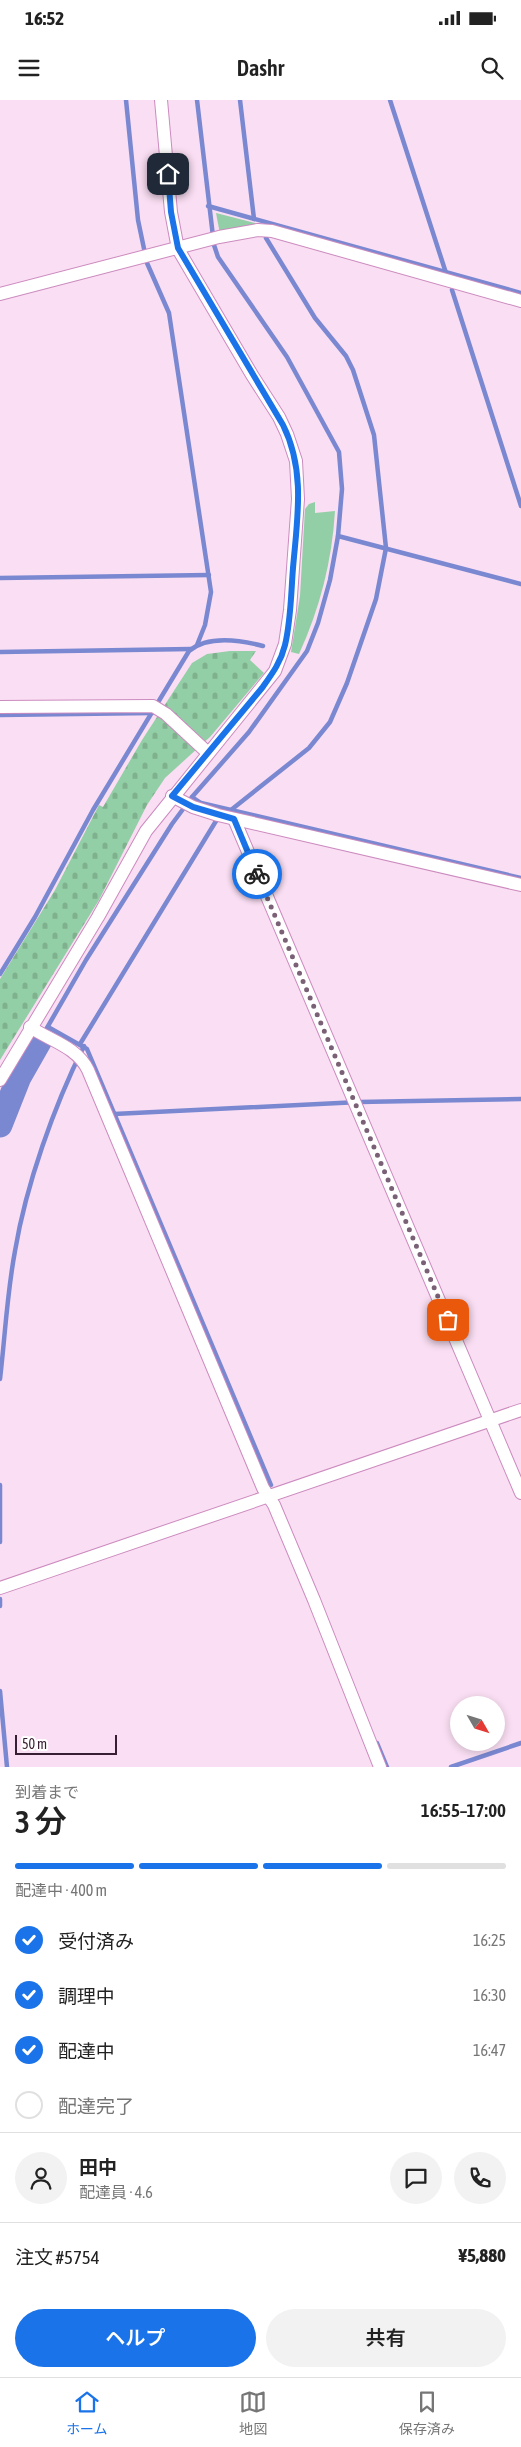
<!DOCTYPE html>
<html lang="ja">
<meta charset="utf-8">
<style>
:root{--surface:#fff;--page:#f2f2f2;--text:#222;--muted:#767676;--line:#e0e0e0;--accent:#1a73e8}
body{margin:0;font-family:"Asap Condensed","Noto Sans JP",sans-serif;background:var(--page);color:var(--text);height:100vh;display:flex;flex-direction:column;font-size:19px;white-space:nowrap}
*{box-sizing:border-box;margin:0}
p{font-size:16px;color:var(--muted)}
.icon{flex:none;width:28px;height:28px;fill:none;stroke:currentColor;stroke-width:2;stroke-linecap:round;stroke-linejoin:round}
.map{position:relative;height:1667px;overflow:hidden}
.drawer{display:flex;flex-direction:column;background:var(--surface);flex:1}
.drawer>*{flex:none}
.needle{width:32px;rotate:129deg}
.fabs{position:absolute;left:450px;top:1596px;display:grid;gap:10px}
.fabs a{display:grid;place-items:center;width:55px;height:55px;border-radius:50%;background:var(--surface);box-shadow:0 2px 8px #0003;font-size:25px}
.scale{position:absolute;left:15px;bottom:12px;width:102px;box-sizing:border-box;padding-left:5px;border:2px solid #371e32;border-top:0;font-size:14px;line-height:18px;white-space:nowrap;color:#371e32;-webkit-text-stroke:4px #fff;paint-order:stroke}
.pin{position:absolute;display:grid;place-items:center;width:42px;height:42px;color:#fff;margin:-21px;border-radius:10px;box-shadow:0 2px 8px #0006}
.courier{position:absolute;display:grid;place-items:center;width:50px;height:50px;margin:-25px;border:4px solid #1a73e8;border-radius:50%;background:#fff;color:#222;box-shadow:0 1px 6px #0007}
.summary em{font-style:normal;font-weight:600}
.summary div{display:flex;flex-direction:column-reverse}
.summary{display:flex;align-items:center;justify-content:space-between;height:85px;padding:0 15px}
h1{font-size:32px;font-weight:600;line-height:38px}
.bar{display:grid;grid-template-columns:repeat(4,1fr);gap:8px 5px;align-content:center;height:60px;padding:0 15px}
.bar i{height:6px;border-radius:4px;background:var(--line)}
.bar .selected{background:var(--accent)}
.bar p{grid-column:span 4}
.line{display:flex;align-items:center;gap:12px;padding:0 15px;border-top:1px solid var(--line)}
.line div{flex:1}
.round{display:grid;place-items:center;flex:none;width:52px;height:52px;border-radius:26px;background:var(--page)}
ol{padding:0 15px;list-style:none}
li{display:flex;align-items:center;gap:15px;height:55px}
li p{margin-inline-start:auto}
li .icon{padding:5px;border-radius:50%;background:var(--accent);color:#fff;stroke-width:4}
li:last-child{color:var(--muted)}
li i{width:28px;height:28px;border:2px solid var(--line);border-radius:50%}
.primary-button{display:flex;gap:10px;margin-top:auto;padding:10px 15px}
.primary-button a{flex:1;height:58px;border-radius:30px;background:var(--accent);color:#fff;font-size:20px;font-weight:600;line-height:58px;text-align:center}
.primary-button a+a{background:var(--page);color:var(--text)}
.status{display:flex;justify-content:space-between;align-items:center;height:35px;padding:0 25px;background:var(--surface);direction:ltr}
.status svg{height:14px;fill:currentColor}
header{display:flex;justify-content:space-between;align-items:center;height:65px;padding:0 15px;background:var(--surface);font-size:22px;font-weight:600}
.tab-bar{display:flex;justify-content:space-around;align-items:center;height:70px;border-top:1px solid var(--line);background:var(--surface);font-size:14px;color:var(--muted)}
.tab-bar a{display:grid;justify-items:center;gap:2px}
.tab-bar .selected{color:var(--accent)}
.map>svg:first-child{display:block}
</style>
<div class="status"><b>16:52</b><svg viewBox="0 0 49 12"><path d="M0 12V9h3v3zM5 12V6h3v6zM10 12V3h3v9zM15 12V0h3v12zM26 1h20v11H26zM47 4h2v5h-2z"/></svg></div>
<header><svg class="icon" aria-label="menu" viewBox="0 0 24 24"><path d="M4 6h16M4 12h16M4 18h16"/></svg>Dashr<svg class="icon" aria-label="search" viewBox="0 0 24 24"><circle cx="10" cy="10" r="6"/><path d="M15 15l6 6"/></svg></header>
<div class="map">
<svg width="521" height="1667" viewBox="0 0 521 1667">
<defs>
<pattern id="cemetery-stones" width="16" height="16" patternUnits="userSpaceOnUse" patternTransform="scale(1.25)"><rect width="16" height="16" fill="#93cfa6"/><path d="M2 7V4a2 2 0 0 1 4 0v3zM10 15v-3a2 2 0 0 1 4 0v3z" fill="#7fb18f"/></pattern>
</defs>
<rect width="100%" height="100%" fill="#fadef3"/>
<g fill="#93cfa6">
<path d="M 216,113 L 255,123 L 257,126 L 220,134 Z"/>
<path d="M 315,402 L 315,413 L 335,411 C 332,461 320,508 299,554 L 291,552 L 300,496 L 305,409 L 309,404 Z"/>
</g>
<path fill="url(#cemetery-stones)" d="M 230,551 L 256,551 L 250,560 L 264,573 L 210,637 L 165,678 L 147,705 L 99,800 L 0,960 L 0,879 L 55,790 L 99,705 L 103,707 L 142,640 L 192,563 L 207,554 Z"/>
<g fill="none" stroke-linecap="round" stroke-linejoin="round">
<g stroke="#7a88d1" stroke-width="4.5">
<path d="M 126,0 L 138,120 L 147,163 L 169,213 L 211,492 L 205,525 L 197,545"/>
<path d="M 240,0 L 254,119"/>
<path d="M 390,0 L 446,173"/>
<path d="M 208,106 L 521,193"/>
<path d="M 452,190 L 521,406"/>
<path d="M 338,436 L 521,484"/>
<path d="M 0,478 L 209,475"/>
<path d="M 0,552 L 191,549"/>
<path d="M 0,615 L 152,613"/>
<path d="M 192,697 L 201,703 L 521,778"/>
<path d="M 231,710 L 309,648 L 330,622 L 347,583 L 376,499 L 386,448 L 374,335 L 353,270 L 346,256 L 315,218 L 266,138"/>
<path d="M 0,874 L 35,817 L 93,710 L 189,551 C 208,535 240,540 263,546"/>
<path d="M 48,927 L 87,949 L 271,1385"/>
<path d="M 40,940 L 86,860 L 172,724 L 192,697 L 249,632 L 307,551 L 318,523 L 330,480 L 338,436 L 342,389 L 339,352 L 287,257 L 218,157 L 214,145 L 197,0"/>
<path d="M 80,944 L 216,721"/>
<path d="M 114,1014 L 359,1002 L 521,999"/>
<path d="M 0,1279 C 5,1237 7,1193 15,1151 C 26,1085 54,1006 84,946"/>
<path d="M 0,1385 L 0,1442"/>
<path d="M 0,1506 L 0,1499"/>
<path d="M 0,1591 L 7,1667"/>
<path d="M 377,1643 L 387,1667"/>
<path d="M 451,1667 L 521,1643"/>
</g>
<path stroke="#7a88d1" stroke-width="25" d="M 0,1025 L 19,977 L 40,940"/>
<g stroke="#cc8bbf" stroke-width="14">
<g id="street">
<path d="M 0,194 L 219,137 L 258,130 L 272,131 L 521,201"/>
<path d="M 0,607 L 153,606 L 166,614 L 208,653"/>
<path d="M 172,696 L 193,707 L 218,715 L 521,785"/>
<path d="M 234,719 L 521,1393"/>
<path d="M 30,927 C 51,941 77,947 88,970 L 263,1388 L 274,1405 L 314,1500 L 380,1667"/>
<path d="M 0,980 L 98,817 L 146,731 L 275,571 L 285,544 L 290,510 L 298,399 L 296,361 L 287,334 L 279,317 L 252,275 L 178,149 L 171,112 L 161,0"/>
<path d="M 0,1488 L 521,1310"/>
</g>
</g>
<use href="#street" stroke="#fff" stroke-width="12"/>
</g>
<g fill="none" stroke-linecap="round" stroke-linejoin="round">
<path stroke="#7b6176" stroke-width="5" stroke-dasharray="0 9" d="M 257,774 L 448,1220"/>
<path stroke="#1a73e8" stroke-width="6" d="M 168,74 L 171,112 L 178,148 L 283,325 C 306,371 297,420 293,468 C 291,493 291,520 285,545 C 281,562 272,574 262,588 L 172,696 L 193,707 L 234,719 L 257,774"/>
</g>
</svg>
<div class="fabs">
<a><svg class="needle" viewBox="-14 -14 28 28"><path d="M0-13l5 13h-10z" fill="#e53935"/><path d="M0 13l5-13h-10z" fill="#767676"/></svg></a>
</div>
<div class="scale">50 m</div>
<div class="pin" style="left:448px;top:1220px;background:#ea580c"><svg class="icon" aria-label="bag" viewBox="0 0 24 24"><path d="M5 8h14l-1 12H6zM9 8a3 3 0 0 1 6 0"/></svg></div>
<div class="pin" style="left:168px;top:74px;background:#1f2937"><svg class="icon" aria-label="home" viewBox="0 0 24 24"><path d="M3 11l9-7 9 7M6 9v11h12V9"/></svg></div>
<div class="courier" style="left:257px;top:774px"><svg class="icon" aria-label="bike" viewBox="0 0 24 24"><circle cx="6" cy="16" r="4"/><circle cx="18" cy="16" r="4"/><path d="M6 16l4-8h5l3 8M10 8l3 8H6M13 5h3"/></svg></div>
</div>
<section class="drawer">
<div class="summary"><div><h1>3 分</h1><p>到着まで</p></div><em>16:55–17:00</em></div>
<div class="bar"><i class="selected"></i><i class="selected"></i><i class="selected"></i><i></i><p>配達中 · 400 m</p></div>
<ol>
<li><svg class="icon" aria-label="check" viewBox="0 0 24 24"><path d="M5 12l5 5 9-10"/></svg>受付済み<p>16:25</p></li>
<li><svg class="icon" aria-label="check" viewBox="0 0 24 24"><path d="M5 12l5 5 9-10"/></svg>調理中<p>16:30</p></li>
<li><svg class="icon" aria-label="check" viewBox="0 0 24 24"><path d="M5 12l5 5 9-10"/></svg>配達中<p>16:47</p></li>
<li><i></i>配達完了</li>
</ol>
<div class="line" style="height:90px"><a class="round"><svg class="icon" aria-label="person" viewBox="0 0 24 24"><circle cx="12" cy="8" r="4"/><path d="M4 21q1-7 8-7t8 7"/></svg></a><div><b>田中</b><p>配達員 · 4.6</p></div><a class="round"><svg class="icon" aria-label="chat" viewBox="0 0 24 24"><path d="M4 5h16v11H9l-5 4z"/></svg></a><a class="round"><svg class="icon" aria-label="phone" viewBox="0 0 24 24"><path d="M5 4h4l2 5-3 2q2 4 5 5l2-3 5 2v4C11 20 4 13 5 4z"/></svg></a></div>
<div class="line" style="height:65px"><div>注文 #5754</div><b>¥5,880</b></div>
<div class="primary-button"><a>ヘルプ</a><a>共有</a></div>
</section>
<nav class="tab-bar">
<a class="selected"><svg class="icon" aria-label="home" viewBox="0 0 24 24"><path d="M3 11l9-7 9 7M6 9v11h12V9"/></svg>ホーム</a>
<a><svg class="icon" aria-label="map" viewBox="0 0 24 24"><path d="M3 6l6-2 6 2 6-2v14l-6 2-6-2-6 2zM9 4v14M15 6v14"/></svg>地図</a>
<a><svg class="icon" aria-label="saved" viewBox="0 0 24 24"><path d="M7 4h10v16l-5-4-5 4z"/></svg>保存済み</a>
</nav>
